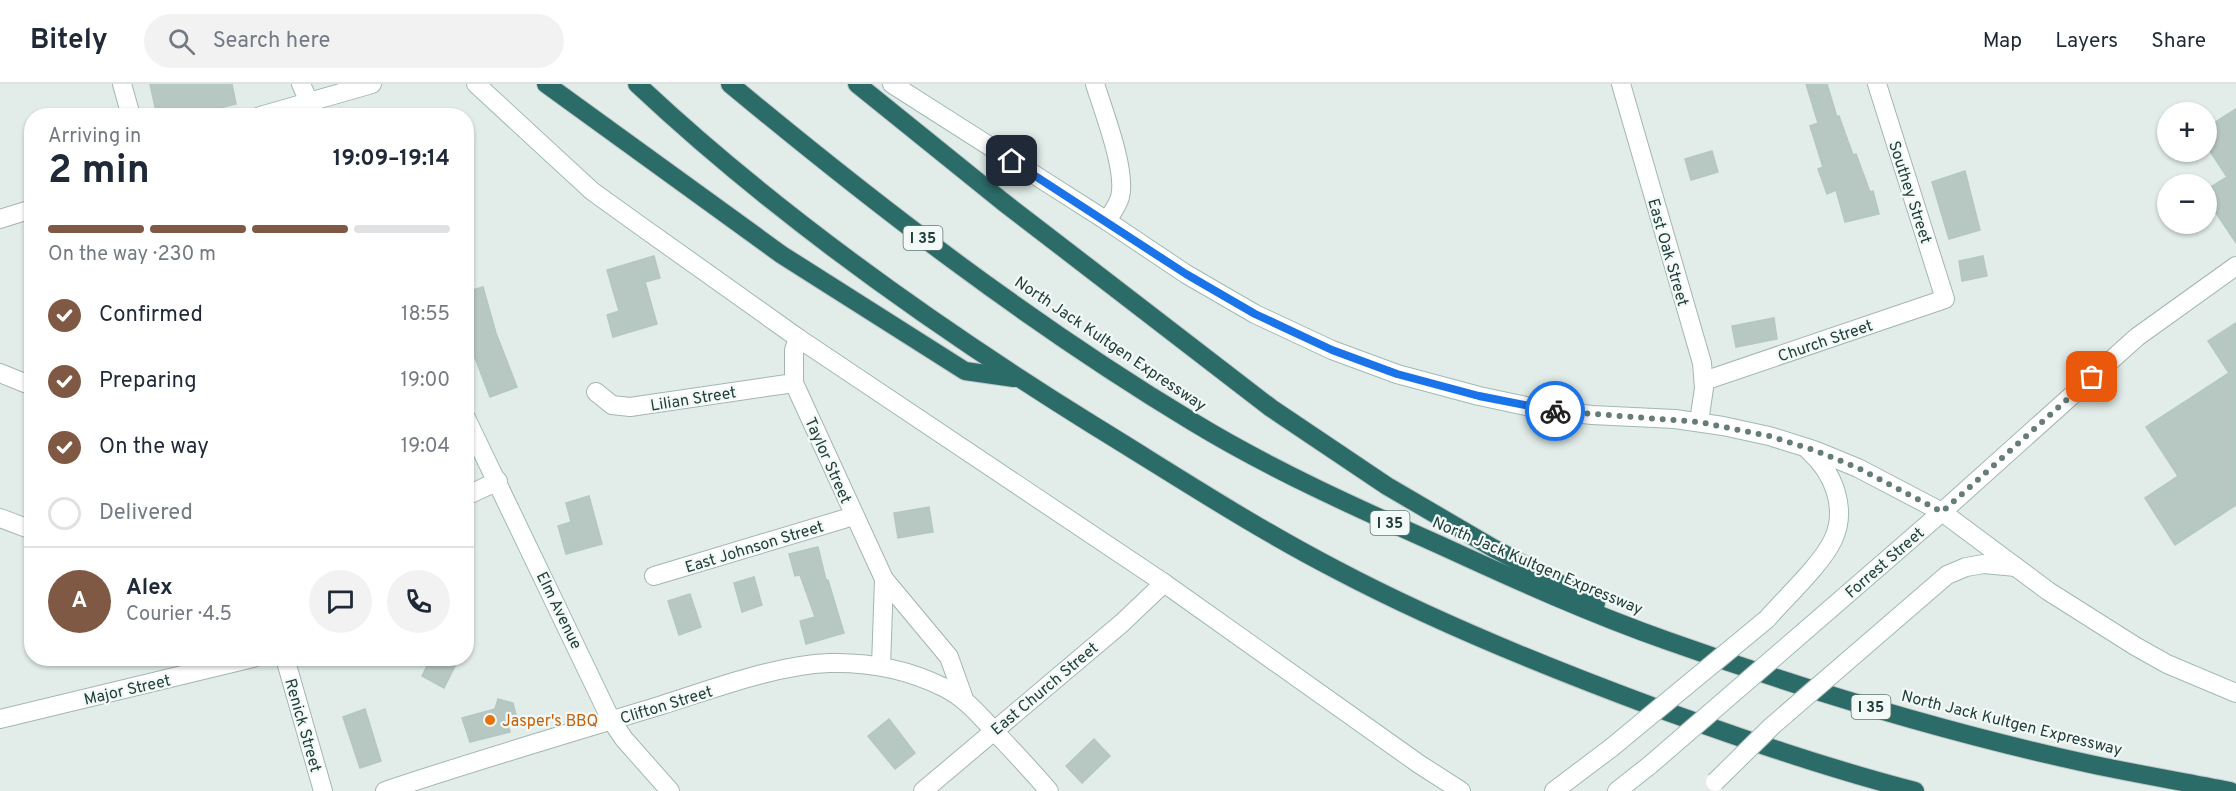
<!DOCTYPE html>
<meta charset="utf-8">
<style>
:root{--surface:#fff;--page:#f2f2f3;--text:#1f2937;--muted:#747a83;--line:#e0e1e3;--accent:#805945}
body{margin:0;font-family:Overpass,sans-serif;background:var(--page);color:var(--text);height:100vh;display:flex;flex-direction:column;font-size:22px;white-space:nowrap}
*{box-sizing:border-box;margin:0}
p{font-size:20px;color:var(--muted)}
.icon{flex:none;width:33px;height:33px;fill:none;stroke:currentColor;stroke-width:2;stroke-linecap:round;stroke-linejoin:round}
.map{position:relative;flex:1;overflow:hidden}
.side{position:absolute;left:24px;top:24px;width:450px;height:558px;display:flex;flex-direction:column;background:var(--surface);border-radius:24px;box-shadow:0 2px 4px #0004}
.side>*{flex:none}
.controls{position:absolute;left:2157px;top:18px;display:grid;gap:12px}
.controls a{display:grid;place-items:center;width:60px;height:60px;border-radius:50%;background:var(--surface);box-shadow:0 2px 4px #0004;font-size:30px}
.pin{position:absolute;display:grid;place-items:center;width:51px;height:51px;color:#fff;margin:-26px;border-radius:12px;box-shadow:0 3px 9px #0006}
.courier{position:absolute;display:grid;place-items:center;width:60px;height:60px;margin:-30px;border:4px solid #1a73e8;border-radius:50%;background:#fff;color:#222;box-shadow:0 2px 8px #0007}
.head em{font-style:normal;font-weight:700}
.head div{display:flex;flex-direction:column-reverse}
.head{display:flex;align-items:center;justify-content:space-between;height:102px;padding:0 24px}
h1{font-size:39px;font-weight:700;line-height:45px}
.bar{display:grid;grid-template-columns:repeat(4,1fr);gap:9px 6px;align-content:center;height:72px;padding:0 24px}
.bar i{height:8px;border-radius:4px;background:var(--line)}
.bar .on{background:var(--accent)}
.bar p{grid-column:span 4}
.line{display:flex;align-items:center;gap:15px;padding:0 24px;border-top:2px solid var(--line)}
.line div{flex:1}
.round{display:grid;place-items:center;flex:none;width:63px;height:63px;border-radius:32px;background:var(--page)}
ol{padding:0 24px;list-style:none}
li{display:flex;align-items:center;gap:18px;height:66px}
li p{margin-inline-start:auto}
li .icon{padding:6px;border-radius:50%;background:var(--accent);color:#fff;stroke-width:4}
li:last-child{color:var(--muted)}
li i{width:33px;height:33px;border:3px solid var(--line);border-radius:50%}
header{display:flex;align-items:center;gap:36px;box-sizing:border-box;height:84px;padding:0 30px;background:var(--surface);border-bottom:2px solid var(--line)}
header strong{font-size:28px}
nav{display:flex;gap:33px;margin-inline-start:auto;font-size:21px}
.search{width:420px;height:54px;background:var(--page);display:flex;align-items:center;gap:15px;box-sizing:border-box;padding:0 21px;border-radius:33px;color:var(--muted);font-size:22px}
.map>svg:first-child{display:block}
</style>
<header>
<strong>Bitely</strong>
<div class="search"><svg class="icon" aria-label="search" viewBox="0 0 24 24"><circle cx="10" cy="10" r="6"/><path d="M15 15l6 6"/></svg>Search here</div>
<nav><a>Map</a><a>Layers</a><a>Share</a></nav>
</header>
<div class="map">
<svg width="2236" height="707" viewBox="0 0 2236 707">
<rect width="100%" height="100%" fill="#e2ede9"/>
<g fill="#b7c8c3" stroke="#b4c7c2" stroke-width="1.5">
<path d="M 150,0 L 232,0 L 236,20 L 187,32 L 157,32 Z"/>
<path d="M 1806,0 L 1827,0 L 1837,33 L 1839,32 L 1853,71 L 1856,70 L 1870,108 L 1873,107 L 1879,130 L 1845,138 L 1836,106 L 1827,110 L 1818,85 L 1823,83 L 1810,42 L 1818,39 Z"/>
<path d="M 2236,25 L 2236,159 L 2206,114 L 2206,106 L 2227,93 L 2206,61 L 2206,44 Z"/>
<path d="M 1712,67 L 1718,88 L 1691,96 L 1685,75 Z"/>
<path d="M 1965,87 L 1980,146 L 1949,155 L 1932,98 Z"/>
<path d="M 654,172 L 660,194 L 645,198 L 657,240 L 613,253 L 607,231 L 619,227 L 607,186 Z"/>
<path d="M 1983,172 L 1987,192 L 1962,197 L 1959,177 Z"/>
<path d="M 483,203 L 496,249 L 517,303 L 490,313 L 472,266 L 474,265 L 466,238 L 466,208 Z"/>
<path d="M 1774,234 L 1777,255 L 1736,263 L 1732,242 Z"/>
<path d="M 2236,239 L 2236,421 L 2175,461 L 2145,414 L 2178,392 L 2146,343 L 2229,289 L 2208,257 Z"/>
<path d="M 589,412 L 602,460 L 566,470 L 558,442 L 571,438 L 566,419 Z"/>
<path d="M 929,423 L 933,448 L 898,454 L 894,429 Z"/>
<path d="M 818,463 L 826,496 L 828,496 L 844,549 L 806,560 L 800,537 L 815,533 L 800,491 L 795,492 L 789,470 Z"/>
<path d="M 754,493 L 762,521 L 742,528 L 734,499 Z"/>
<path d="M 690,510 L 701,543 L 679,551 L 668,517 Z"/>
<path d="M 431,574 L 459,574 L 444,604 L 422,592 Z"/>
<path d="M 498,615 L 513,619 L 518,639 L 508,641 L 510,648 L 470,658 L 462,634 L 495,625 Z"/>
<path d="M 365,625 L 381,677 L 360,684 L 343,633 Z"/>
<path d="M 889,635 L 915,669 L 895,685 L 868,652 Z"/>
<path d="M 1094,655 L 1110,672 L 1082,699 L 1066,682 Z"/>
</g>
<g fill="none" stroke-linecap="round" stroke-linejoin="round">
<g stroke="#a4b5b1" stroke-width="20">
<g id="minor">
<path d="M 122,0 L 131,32"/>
<path d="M 1095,0 C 1103,26 1127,87 1120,113 C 1118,121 1111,130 1107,137"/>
<path d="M 1621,0 L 1702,279 L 1704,304 L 1699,338"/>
<path d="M 260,32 L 372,0"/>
<path d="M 0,135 L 32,125"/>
<path d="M 798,254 L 794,266 L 794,299 L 884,495 L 881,582"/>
<path d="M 1704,297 L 1945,215 L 1877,0"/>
<path d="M 596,308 L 612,321 L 630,323 L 794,299"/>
<path d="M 0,434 L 32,446"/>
<path d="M 654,492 L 854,432"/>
<path d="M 884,495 L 949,573 L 964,615"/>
<path d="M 285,574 L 323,707"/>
<path d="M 0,635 L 253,574"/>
<path d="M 923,707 L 1122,539 L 1164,499"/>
</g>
</g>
<g stroke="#a4b5b1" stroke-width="20">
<g id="tertiary">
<path d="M 0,289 L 32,302"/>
<path d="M 466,412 L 498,397"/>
<path d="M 1942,428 L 2137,253 L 2236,182"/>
<path d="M 385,707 C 477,676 570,649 662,621 C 713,605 776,581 829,579 C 869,578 907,585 943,603 C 966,614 980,632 997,650 C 1015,669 1032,687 1049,707"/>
</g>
</g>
<g stroke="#a0b9b3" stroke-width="20">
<g id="secondary">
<path d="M 301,0 L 315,32"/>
<path d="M 476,0 L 592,107 L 635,138 L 798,254 L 1164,499 L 1419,680 L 1461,707"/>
<path d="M 892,0 L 1107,137 L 1186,190 L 1255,230 L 1332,266 L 1397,290 L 1479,312 L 1540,325 L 1592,331 L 1675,335 L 1723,342 L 1769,352 L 1814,366 L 1858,384 L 1942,428 L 2048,507 L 2135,562 L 2167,580 L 2236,609"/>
<path d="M 466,334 L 611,636 L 624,655 L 670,707"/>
<path d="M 1767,535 C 1786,513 1821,481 1833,456 C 1848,424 1833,388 1809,367"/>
<path d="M 1806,546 L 1942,428"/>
<path d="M 1859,567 L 1947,491 L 1966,483 L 1984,480 L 2016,483"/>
<path d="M 1554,707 L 1611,664"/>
<path d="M 1617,707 L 1650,681"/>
</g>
</g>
<g stroke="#c1c9c8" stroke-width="20">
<g id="motorway">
<path d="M 546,0 L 782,171 L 965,287 L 1014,294"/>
<path d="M 637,0 C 773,128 934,242 1093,341 C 1173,390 1252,442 1335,485 C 1437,539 1546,583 1654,623 C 1740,654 1826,684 1915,707"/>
<path d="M 730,0 C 877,122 1029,239 1193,338 C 1272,386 1357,424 1442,462 C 1516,496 1591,530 1668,557 C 1803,605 1941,647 2081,678 C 2130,689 2180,697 2230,707"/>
<path d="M 857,0 L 1002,117 L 1271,324 L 1387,402 L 1493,464 L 1596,519"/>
</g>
</g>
<use href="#minor" stroke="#fff" stroke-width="18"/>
<use href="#tertiary" stroke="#fff" stroke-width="18"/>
<use href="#secondary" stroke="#fff" stroke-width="18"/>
<use href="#motorway" stroke="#2c6c68" stroke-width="18"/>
<g stroke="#a0b9b3" stroke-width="20" stroke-linecap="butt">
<g id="secondary-bridge">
<path d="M 1611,664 L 1767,535"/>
<path d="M 1650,681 L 1806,546"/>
<path d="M 1715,698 L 1772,642 L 1859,567"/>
</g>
</g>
<use href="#secondary-bridge" stroke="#fff" stroke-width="18"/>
</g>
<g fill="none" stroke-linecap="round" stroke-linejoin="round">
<path stroke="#657c78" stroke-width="6" stroke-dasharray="0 10.8" d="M 1555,327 L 1699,338 L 1769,352 L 1814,366 L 1858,384 L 1942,428 L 2092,293"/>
<path stroke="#1a73e8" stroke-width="8" d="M 1012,77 L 1186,190 L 1255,230 L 1332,266 L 1397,290 L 1479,312 L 1555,327"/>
</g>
<circle fill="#e8710a" stroke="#f3f9f7" stroke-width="2" cx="490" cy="636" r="6"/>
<g text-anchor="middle" stroke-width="4.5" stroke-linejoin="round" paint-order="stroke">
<g fill="#f3f9f7" stroke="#607773" stroke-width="1.5">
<rect x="903.5" y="142" width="39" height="24" rx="4.5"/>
<rect x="1370.5" y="427" width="39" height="24" rx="4.5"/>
<rect x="1851.5" y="611" width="39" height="24" rx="4.5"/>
</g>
<g font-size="15" font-weight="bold" fill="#213f3b">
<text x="923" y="159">I 35</text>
<text x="1390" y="444">I 35</text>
<text x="1871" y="628">I 35</text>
</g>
<g font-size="16" fill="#213f3b" stroke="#f3f9f7">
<text transform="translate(1911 108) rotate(72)" y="6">Southey Street</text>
<text transform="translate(1669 168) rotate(74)" y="6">East Oak Street</text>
<text transform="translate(1825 256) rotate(-19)" y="6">Church Street</text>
<text transform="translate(1111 259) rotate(34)" y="6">North Jack Kultgen Expressway</text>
<text transform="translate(693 314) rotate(-9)" y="6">Lilian Street</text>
<text transform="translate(829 376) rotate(66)" y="6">Taylor Street</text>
<text transform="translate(754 462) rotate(-17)" y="6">East Johnson Street</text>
<text transform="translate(1884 478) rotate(-41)" y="6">Forrest Street</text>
<text transform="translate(1538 481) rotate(23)" y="6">North Jack Kultgen Expressway</text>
<text transform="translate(560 526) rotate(64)" y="6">Elm Avenue</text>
<text transform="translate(1044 604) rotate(-40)" y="6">East Church Street</text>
<text transform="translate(127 605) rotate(-13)" y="6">Major Street</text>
<text transform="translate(666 620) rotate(-17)" y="6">Clifton Street</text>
<text transform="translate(2012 638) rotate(14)" y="6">North Jack Kultgen Expressway</text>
<text transform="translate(304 641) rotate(74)" y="6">Renick Street</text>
</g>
<g font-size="16" fill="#c56008" stroke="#f3f9f7" text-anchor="start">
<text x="502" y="642">Jasper's BBQ</text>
</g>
</g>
</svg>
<div class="controls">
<a>+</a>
<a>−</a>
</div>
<div class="pin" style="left:2092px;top:293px;background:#ea580c"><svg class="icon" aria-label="bag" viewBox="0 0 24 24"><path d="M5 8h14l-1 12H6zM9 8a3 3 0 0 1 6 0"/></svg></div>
<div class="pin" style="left:1012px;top:77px;background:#1f2937"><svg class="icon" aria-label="home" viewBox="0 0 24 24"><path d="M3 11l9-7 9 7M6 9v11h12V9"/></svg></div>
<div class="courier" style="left:1555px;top:327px"><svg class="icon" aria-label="bike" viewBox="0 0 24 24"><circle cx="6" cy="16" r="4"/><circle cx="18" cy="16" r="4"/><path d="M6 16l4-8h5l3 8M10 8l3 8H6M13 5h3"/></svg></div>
<section class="side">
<div class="head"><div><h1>2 min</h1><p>Arriving in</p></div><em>19:09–19:14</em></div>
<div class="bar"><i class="on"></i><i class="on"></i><i class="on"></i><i></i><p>On the way · 230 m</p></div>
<ol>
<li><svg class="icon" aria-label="check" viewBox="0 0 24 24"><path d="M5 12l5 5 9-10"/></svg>Confirmed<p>18:55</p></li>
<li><svg class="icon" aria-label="check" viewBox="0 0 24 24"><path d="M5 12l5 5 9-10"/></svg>Preparing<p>19:00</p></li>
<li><svg class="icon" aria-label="check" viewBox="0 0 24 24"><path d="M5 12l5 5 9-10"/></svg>On the way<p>19:04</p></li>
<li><i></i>Delivered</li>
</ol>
<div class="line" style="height:108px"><b class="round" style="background:var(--accent);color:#fff">A</b><div><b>Alex</b><p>Courier · 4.5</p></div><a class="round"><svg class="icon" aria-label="chat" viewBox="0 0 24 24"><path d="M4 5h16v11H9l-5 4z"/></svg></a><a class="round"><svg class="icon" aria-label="phone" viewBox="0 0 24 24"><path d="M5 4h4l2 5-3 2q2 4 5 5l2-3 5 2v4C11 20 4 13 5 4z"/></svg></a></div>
</section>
</div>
